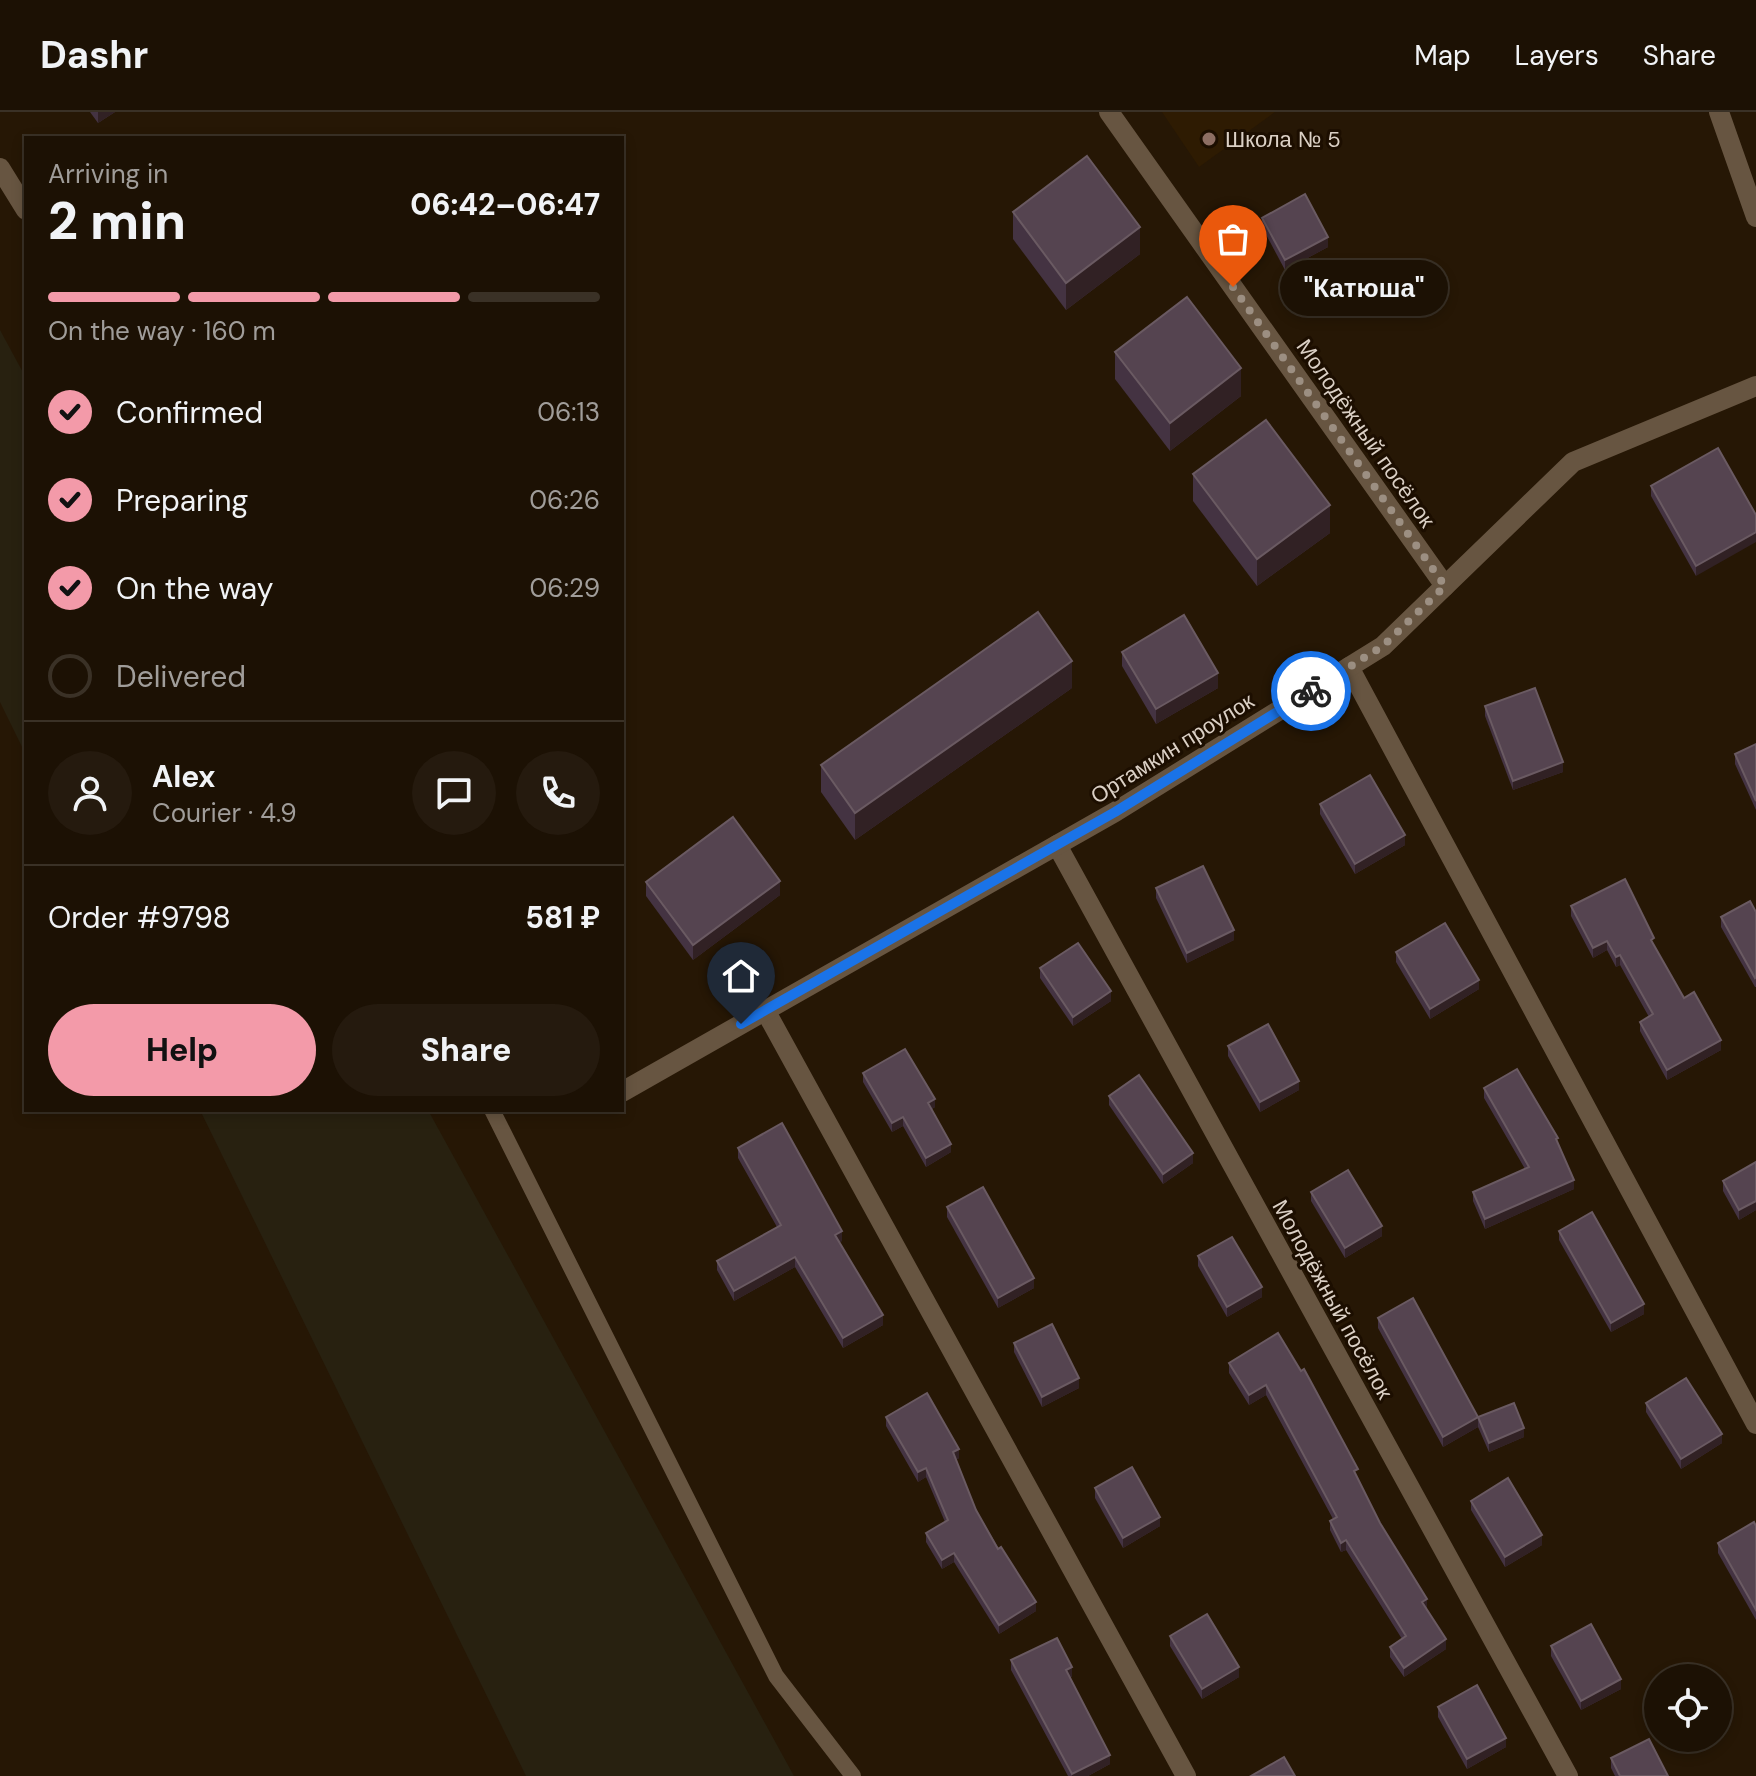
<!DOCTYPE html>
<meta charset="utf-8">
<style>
:root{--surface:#1c1104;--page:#251a0e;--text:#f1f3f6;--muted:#a09d9a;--line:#3a3126;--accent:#f39aa9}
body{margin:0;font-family:"DM Sans",sans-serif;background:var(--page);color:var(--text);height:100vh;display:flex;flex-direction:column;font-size:30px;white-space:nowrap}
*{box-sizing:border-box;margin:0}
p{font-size:26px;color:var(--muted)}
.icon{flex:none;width:44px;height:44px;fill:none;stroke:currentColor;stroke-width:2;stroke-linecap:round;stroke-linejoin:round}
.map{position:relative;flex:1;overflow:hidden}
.panel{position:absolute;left:24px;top:24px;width:600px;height:976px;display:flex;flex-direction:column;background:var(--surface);border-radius:0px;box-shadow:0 4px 12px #0003,0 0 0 2px var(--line)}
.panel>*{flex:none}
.buttons{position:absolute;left:1644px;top:1552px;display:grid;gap:16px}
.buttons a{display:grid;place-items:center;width:88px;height:88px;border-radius:50%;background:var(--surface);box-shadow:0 4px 12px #0003,0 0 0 2px var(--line);font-size:40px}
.pin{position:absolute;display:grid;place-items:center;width:68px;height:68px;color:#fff;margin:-82px -34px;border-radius:50% 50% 50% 0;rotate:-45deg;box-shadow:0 0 8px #0007}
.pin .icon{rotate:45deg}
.courier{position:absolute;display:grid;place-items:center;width:80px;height:80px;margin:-40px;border:6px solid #1a73e8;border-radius:50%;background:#fff;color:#222;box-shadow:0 2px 10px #0007}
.bubble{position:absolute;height:56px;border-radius:28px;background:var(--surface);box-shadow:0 4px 12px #0003,0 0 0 2px var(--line);font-size:26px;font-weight:800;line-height:56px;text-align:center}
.summary em{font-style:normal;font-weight:800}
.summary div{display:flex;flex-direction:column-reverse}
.summary{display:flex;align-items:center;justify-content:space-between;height:136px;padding:0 24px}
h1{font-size:52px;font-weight:800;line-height:60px}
.bar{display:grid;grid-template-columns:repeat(4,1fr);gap:12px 8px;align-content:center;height:96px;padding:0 24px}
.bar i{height:10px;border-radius:6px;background:var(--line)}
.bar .selected{background:var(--accent)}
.bar p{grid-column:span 4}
.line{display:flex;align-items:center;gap:20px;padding:0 24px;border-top:2px solid var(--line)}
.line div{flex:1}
.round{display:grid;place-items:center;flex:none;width:84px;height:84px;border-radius:42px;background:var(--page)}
ol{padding:0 24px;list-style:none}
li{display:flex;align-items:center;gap:24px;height:88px}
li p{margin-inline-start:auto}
li .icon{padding:8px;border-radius:50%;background:var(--accent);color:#111;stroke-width:4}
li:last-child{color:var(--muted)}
li i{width:44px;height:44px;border:4px solid var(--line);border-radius:50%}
.primary-button{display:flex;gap:16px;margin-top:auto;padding:16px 24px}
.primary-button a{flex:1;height:92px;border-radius:48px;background:var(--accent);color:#111;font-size:32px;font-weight:800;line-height:92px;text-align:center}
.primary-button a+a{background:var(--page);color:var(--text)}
header{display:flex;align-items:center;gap:48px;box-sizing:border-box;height:112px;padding:0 40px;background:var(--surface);border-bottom:2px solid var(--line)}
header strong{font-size:38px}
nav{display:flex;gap:44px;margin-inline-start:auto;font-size:28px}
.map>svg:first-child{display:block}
</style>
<header>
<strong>Dashr</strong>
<nav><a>Map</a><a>Layers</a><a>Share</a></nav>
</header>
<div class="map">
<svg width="1756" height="1664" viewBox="0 0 1756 1664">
<rect width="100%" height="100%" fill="#261705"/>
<g fill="#282110">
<path d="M 0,218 L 26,266 L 26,643 L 0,590 Z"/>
<path d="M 200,998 L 428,998 L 794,1664 L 526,1664 Z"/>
</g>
<path fill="#2e1b02" d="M 1162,0 L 1275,0 L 1199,55 Z"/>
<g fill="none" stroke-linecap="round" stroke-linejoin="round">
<path stroke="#675541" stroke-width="16" d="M 492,998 L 776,1564 L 853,1664"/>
<g stroke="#675541" stroke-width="20">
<path d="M 1109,0 L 1445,474"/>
<path d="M 1719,0 L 1756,105"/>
<path d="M 0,56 L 26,98"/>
<path d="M 1349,555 L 1756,1312"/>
<path d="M 1057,733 L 1568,1664"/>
<path d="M 765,898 L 1186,1664"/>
<path d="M 622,980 L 1115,700 L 1383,534 L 1573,350 L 1756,274"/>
</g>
</g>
<g fill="#443342">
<path d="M 90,0 L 115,0 L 98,11 Z"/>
<path d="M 1013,100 L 1140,142 L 1066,198 L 1013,127 Z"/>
<path d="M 1262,106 L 1328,135 L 1285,158 L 1262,115 Z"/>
<path d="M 1115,240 L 1241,284 L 1170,339 L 1115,267 Z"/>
<path d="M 1718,336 L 1696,464 L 1651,384 L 1651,374 Z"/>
<path d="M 1193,362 L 1330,421 L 1257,474 L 1193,389 Z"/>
<path d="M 1122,540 L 1218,576 L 1156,612 L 1122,554 Z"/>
<path d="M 1072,576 L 855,728 L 821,680 L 821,653 Z"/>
<path d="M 1485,594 L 1563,660 L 1513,678 L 1485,604 Z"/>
<path d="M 1756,632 L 1756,698 L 1735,652 L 1735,642 Z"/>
<path d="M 1320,692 L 1405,733 L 1355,762 L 1320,702 Z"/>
<path d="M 646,770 L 780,783 L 693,848 L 646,784 Z"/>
<path d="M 1156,776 L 1234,828 L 1187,851 L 1156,786 Z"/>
<path d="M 1571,794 L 1654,833 L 1684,886 L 1721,938 L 1667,968 L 1640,919 L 1640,910 L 1649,905 L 1620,853 L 1616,855 L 1607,838 L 1593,846 L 1571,804 Z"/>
<path d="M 1756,800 L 1756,875 L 1755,875 L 1721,815 L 1721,805 Z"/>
<path d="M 1396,840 L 1479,877 L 1430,907 L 1396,850 Z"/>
<path d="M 1040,856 L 1111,889 L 1073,914 L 1040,866 Z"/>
<path d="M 1228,934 L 1299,978 L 1260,1000 L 1228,944 Z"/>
<path d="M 863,961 L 935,995 L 932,997 L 951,1040 L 926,1055 L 903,1014 L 892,1020 L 863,970 Z"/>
<path d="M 1484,976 L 1574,1077 L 1485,1117 L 1473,1089 L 1473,1080 L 1525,1057 L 1484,986 Z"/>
<path d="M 1109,984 L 1193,1051 L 1163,1072 L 1109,993 Z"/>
<path d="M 738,1036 L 842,1129 L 839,1130 L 883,1213 L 843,1236 L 795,1155 L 734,1189 L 717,1158 L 717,1149 L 777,1115 L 738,1046 Z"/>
<path d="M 1756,1050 L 1756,1098 L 1739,1108 L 1723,1079 L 1723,1069 Z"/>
<path d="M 1311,1080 L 1382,1124 L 1345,1146 L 1311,1089 Z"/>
<path d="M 947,1095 L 1034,1176 L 998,1196 L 947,1105 Z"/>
<path d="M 1559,1119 L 1644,1202 L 1611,1220 L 1559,1128 Z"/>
<path d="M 1198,1144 L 1262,1185 L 1227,1205 L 1198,1154 Z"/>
<path d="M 1378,1206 L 1478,1305 L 1524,1325 L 1489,1340 L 1478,1315 L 1443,1335 L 1378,1216 Z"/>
<path d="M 1278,1221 L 1358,1366 L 1380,1411 L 1427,1497 L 1446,1537 L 1404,1565 L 1390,1545 L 1390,1535 L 1402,1527 L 1346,1438 L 1341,1440 L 1330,1418 L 1330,1409 L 1333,1407 L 1266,1283 L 1249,1293 L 1229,1261 L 1229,1251 Z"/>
<path d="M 1014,1231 L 1079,1276 L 1042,1295 L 1014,1240 Z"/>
<path d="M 1646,1291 L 1722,1331 L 1681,1357 L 1646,1300 Z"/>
<path d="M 886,1305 L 959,1346 L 956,1348 L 976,1398 L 1036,1499 L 999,1522 L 954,1450 L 942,1457 L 926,1430 L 926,1421 L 945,1410 L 926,1365 L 918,1370 L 886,1314 Z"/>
<path d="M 1095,1376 L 1160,1414 L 1123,1436 L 1095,1386 Z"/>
<path d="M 1471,1389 L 1542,1433 L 1505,1455 L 1471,1398 Z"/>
<path d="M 1756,1414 L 1756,1508 L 1718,1441 L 1718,1431 Z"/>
<path d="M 1170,1524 L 1239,1565 L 1202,1587 L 1170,1534 Z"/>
<path d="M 1551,1534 L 1621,1577 L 1581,1598 L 1551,1544 Z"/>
<path d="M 1011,1548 L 1072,1565 L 1070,1565 L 1110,1652 L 1088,1664 L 1068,1664 L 1011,1558 Z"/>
<path d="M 1438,1595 L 1506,1635 L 1467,1657 L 1438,1605 Z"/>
<path d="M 1611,1646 L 1668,1664 L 1615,1664 L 1611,1656 Z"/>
</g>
<g fill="#312124">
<path d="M 98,0 L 115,0 L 98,11 Z"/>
<path d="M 1140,115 L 1140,142 L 1066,198 L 1066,171 Z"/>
<path d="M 1328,125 L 1328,135 L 1285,158 L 1285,148 Z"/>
<path d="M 1241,256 L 1241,284 L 1170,339 L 1170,311 Z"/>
<path d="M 1330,393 L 1330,421 L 1257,474 L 1257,447 Z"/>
<path d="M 1756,420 L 1756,430 L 1696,464 L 1696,454 Z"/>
<path d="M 1072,549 L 1072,576 L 855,728 L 855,701 Z"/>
<path d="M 1218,561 L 1218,576 L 1156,612 L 1156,597 Z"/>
<path d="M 1563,650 L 1563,660 L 1513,678 L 1513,669 Z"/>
<path d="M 1405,723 L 1405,733 L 1355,762 L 1355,752 Z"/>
<path d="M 780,769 L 780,783 L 693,848 L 693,833 Z"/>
<path d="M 1234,818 L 1234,828 L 1187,851 L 1187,841 Z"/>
<path d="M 1607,829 L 1607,838 L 1593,846 L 1593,836 Z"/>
<path d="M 1620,843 L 1620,853 L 1616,855 L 1616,845 Z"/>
<path d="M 1479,868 L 1479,877 L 1430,907 L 1430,897 Z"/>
<path d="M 1111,879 L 1111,889 L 1073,914 L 1073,905 Z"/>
<path d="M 1721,928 L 1721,938 L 1667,968 L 1667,958 Z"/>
<path d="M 1299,969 L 1299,978 L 1260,1000 L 1260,990 Z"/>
<path d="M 935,987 L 935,995 L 928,999 L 928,991 Z"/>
<path d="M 903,1005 L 903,1014 L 892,1020 L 892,1011 Z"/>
<path d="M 951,1032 L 951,1040 L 926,1055 L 926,1046 Z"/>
<path d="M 1193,1041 L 1193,1051 L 1163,1072 L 1163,1062 Z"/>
<path d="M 1574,1068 L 1574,1077 L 1485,1117 L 1485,1107 Z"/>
<path d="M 1756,1089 L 1756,1098 L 1739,1108 L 1739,1098 Z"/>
<path d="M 1382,1114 L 1382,1124 L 1345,1146 L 1345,1136 Z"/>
<path d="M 842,1119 L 842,1129 L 835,1133 L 835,1123 Z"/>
<path d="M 795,1145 L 795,1155 L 734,1189 L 734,1179 Z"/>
<path d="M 1034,1166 L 1034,1176 L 998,1196 L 998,1186 Z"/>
<path d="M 1262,1175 L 1262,1185 L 1227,1205 L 1227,1195 Z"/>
<path d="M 1644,1192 L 1644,1202 L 1611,1220 L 1611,1211 Z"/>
<path d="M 883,1203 L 883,1213 L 843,1236 L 843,1226 Z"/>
<path d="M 1079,1266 L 1079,1276 L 1042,1295 L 1042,1285 Z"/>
<path d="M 1266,1273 L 1266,1283 L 1249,1293 L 1249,1283 Z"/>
<path d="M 1478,1305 L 1478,1315 L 1443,1335 L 1443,1325 Z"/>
<path d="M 1524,1316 L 1524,1325 L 1489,1340 L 1489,1331 Z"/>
<path d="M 1722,1322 L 1722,1331 L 1681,1357 L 1681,1347 Z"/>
<path d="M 959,1337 L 959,1346 L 953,1350 L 953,1340 Z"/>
<path d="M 926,1356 L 926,1365 L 918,1370 L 918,1360 Z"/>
<path d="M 1160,1405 L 1160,1414 L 1123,1436 L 1123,1426 Z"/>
<path d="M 1542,1423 L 1542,1433 L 1505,1455 L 1505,1445 Z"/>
<path d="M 1346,1428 L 1346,1438 L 1341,1440 L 1341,1431 Z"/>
<path d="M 954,1441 L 954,1450 L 942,1457 L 942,1448 Z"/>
<path d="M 1427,1487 L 1427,1497 L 1422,1500 L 1422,1490 Z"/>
<path d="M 1036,1490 L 1036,1499 L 999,1522 L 999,1513 Z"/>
<path d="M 1446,1527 L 1446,1537 L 1404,1565 L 1404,1556 Z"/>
<path d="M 1072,1555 L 1072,1565 L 1066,1567 L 1066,1558 Z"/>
<path d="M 1239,1555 L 1239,1565 L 1202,1587 L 1202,1577 Z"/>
<path d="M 1621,1567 L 1621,1577 L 1581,1598 L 1581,1589 Z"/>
<path d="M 1506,1626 L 1506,1635 L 1467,1657 L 1467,1647 Z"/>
<path d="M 1110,1643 L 1110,1652 L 1088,1664 L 1072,1664 L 1072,1662 Z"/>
</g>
<g fill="#554450" stroke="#6a5a62" stroke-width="2">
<path d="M 1087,44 L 1140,115 L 1066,171 L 1013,100 Z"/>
<path d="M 1305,82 L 1328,125 L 1285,148 L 1262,106 Z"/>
<path d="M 1187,185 L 1241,256 L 1170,311 L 1115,240 Z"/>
<path d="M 1266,308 L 1330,393 L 1257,447 L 1193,362 Z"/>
<path d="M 1718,336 L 1756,403 L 1756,420 L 1696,454 L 1651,374 Z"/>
<path d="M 1038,500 L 1072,549 L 855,701 L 821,653 Z"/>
<path d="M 1184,503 L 1218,561 L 1156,597 L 1122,540 Z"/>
<path d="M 1535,576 L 1563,650 L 1513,669 L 1485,594 Z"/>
<path d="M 1756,632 L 1756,689 L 1735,642 Z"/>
<path d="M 1370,663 L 1405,723 L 1355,752 L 1320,692 Z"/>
<path d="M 733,705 L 780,769 L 693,833 L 646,770 Z"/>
<path d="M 1203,754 L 1234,818 L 1187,841 L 1156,776 Z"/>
<path d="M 1625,767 L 1654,826 L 1651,828 L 1684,886 L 1694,880 L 1721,928 L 1667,958 L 1640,910 L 1653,902 L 1620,843 L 1616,845 L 1607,829 L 1593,836 L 1571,794 Z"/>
<path d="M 1750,789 L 1756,800 L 1756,865 L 1755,866 L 1721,805 Z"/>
<path d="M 1445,811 L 1479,868 L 1430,897 L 1396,840 Z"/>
<path d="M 1078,831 L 1111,879 L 1073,905 L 1040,856 Z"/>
<path d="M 1268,912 L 1299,969 L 1260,990 L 1228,934 Z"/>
<path d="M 905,937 L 935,987 L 928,991 L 951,1032 L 926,1046 L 903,1005 L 892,1011 L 863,961 Z"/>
<path d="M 1517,957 L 1558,1026 L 1556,1027 L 1574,1068 L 1485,1107 L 1473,1080 L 1529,1055 L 1484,976 Z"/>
<path d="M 1139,963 L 1193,1041 L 1163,1062 L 1109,984 Z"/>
<path d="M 782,1011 L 842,1119 L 835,1123 L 883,1203 L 843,1226 L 795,1145 L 734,1179 L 717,1149 L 781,1113 L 738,1036 Z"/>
<path d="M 1756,1050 L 1756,1089 L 1739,1098 L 1723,1069 Z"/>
<path d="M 1348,1058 L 1382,1114 L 1345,1136 L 1311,1080 Z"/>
<path d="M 983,1075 L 1034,1166 L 998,1186 L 947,1095 Z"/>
<path d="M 1592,1100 L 1644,1192 L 1611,1211 L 1559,1119 Z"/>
<path d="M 1232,1125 L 1262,1175 L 1227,1195 L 1198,1144 Z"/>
<path d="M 1413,1186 L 1478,1305 L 1443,1325 L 1378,1206 Z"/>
<path d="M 1052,1212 L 1079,1266 L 1042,1285 L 1014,1231 Z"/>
<path d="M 1278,1221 L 1301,1259 L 1304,1257 L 1358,1357 L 1354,1359 L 1380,1411 L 1427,1487 L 1422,1490 L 1446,1527 L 1404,1556 L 1390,1535 L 1406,1524 L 1346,1428 L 1341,1431 L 1330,1409 L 1337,1405 L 1266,1273 L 1249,1283 L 1229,1251 Z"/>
<path d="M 1686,1266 L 1722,1322 L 1681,1347 L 1646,1291 Z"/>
<path d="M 927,1281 L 959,1337 L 953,1340 L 976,1398 L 998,1437 L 1001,1435 L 1036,1490 L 999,1513 L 954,1441 L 942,1448 L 926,1421 L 948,1408 L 926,1356 L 918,1360 L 886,1305 Z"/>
<path d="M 1514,1291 L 1524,1316 L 1489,1331 L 1478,1305 Z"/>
<path d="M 1132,1355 L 1160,1405 L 1123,1426 L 1095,1376 Z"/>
<path d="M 1508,1366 L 1542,1423 L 1505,1445 L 1471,1389 Z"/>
<path d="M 1754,1410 L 1756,1414 L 1756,1498 L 1718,1431 Z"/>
<path d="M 1207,1502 L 1239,1555 L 1202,1577 L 1170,1524 Z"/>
<path d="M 1591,1512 L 1621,1567 L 1581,1589 L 1551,1534 Z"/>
<path d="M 1057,1526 L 1072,1555 L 1066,1558 L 1110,1643 L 1072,1662 L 1011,1548 Z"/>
<path d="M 1477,1573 L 1506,1626 L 1467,1647 L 1438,1595 Z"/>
<path d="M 1649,1627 L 1668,1664 L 1620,1664 L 1611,1646 Z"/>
<path d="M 1284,1645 L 1295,1664 L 1251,1664 Z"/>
</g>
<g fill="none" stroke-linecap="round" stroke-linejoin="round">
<path stroke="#9c8f82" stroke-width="8" stroke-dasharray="0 14.4" d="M 1233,175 L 1445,474 L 1383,534 L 1311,579"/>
<path stroke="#1a73e8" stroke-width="10" d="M 741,912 L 1115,700 L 1311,579"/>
</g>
<circle fill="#8d6e63" stroke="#1c0e00" stroke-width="3" cx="1209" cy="27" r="8"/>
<g text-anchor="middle" stroke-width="6" stroke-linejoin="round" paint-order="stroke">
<g font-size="22" fill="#dbd0c5" stroke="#1c0e00" text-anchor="start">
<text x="1225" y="35">Школа № 5</text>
</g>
<g font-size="22" fill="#dbd0c5" stroke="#1c0e00">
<text transform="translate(1366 321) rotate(55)" y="8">Молодёжный посёлок</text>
<text transform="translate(1172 636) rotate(-32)" y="8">Ортамкин проулок</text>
<text transform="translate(1333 1187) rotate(61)" y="8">Молодёжный посёлок</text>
</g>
</g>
</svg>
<div class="buttons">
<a><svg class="icon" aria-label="locate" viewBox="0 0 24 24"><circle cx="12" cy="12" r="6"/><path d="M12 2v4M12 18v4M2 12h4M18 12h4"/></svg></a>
</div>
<div class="pin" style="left:1233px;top:175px;background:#ea580c"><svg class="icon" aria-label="bag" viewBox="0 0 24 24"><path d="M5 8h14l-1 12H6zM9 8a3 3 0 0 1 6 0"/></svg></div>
<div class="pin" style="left:741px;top:912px;background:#1f2937"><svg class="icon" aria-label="home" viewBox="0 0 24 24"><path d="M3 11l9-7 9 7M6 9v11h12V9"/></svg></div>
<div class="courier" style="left:1311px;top:579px"><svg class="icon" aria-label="bike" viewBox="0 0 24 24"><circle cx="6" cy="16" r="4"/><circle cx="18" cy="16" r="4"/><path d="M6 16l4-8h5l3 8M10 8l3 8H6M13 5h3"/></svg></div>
<div class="bubble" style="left:1280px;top:148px;width:168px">&quot;Катюша&quot;</div>
<section class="panel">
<div class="summary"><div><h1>2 min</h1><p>Arriving in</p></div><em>06:42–06:47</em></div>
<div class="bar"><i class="selected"></i><i class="selected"></i><i class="selected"></i><i></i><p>On the way · 160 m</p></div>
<ol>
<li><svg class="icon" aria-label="check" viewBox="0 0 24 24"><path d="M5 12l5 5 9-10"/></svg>Confirmed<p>06:13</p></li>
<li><svg class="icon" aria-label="check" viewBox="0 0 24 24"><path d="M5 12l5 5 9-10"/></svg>Preparing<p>06:26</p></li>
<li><svg class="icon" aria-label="check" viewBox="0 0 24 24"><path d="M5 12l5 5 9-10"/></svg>On the way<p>06:29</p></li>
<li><i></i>Delivered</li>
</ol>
<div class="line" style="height:144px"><a class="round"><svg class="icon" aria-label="person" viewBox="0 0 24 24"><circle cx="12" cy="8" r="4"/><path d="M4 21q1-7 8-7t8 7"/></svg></a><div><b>Alex</b><p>Courier · 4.9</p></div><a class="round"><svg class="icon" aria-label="chat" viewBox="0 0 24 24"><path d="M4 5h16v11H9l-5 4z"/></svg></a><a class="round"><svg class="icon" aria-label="phone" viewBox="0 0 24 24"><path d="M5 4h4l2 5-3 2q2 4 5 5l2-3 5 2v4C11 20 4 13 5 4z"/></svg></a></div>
<div class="line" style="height:104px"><div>Order #9798</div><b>581 ₽</b></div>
<div class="primary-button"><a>Help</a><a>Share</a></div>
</section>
</div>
